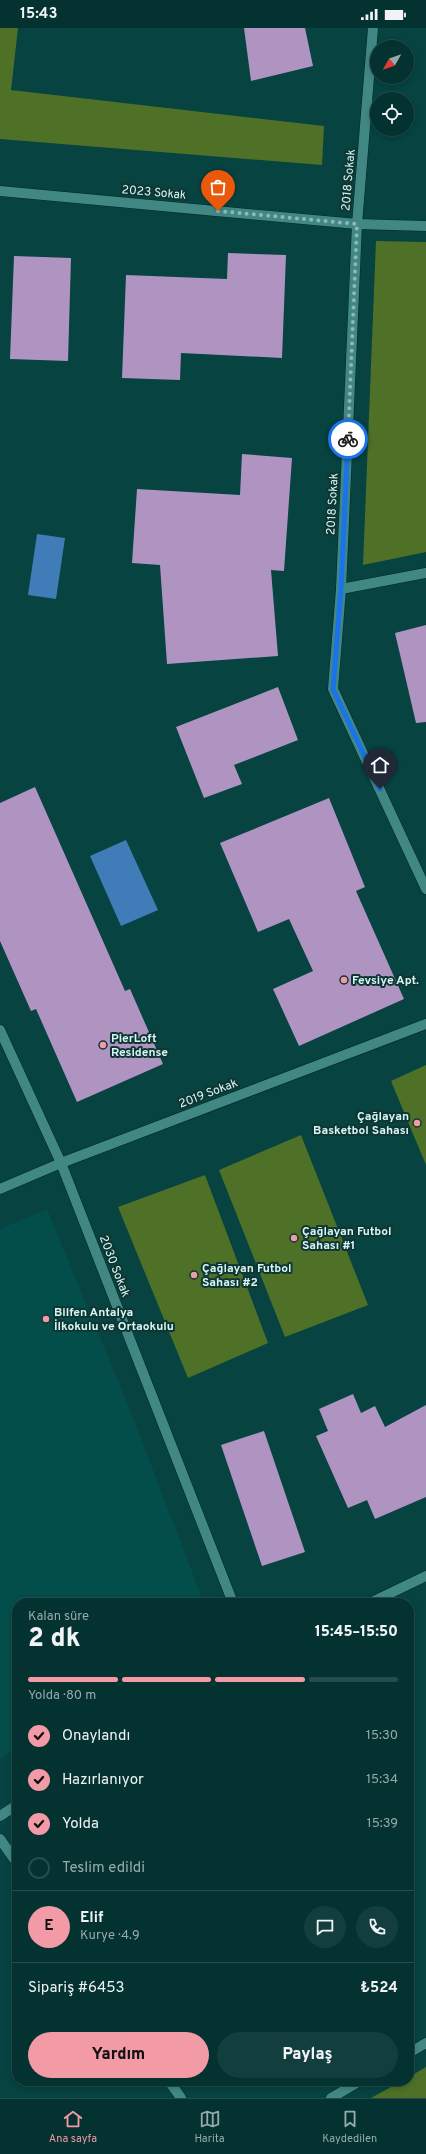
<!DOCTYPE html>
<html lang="tr">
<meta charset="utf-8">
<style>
:root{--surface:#043231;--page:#123e3d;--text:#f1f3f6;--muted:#97aaab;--line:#254d4d;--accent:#f39aa7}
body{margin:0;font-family:Overpass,sans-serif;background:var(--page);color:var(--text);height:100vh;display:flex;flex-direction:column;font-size:15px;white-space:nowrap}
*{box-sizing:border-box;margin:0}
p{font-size:13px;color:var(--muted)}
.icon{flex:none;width:22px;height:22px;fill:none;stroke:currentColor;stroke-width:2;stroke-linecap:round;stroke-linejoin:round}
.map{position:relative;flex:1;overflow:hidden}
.panel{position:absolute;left:12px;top:1570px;width:402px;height:488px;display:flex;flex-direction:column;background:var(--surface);border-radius:16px;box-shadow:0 2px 6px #0003,0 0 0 1px var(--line)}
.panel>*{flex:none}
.needle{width:26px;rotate:230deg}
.fabs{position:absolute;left:370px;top:12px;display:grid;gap:8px}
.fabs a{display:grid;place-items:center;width:44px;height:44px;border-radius:50%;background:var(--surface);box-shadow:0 2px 6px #0003,0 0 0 1px var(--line);font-size:20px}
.pin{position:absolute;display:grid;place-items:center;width:34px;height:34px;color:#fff;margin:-41px -17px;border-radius:50% 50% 50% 0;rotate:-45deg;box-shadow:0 0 4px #0007}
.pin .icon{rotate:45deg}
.courier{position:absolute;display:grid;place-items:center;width:40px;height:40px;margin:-20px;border:3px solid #1a73e8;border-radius:50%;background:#fff;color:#222;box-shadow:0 1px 5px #0007}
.summary em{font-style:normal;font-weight:800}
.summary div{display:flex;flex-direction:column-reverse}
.summary{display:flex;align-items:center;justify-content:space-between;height:68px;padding:0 16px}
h1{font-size:26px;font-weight:800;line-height:30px}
.bar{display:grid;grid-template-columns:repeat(4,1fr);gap:6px 4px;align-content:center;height:48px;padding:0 16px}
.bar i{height:5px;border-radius:3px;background:var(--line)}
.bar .active{background:var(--accent)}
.bar p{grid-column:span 4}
.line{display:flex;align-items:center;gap:10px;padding:0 16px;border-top:1px solid var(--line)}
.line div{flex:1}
.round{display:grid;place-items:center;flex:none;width:42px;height:42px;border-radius:21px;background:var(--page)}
ol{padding:0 16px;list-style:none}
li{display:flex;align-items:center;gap:12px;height:44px}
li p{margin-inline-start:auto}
li .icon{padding:4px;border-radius:50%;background:var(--accent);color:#111;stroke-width:4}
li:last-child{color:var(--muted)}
li i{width:22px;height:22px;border:2px solid var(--line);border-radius:50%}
.primary-button{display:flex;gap:8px;margin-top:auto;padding:8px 16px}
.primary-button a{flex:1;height:46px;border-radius:24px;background:var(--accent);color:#111;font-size:16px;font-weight:800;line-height:46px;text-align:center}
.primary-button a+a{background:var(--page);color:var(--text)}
.status{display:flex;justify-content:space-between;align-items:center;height:28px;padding:0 20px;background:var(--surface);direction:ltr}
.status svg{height:11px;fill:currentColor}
.menu{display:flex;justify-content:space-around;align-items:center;height:56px;border-top:1px solid var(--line);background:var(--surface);font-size:11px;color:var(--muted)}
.menu a{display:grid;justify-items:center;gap:2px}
.menu .active{color:var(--accent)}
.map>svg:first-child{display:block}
</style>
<div class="status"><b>15:43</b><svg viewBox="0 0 49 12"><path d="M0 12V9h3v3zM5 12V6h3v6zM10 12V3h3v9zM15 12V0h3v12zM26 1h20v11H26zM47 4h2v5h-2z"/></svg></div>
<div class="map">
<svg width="426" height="2070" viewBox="0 0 426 2070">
<rect width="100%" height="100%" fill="#064341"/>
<path fill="#034e4b" d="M 47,1181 L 130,1382 L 204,1575 L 17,1575 L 17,1719 L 0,1731 L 0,1201 Z"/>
<g fill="#4e7127">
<path d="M 0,0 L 18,0 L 11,62 L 324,98 L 322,137 L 0,111 Z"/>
<path d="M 376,213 L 426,214 L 426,524 L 363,537 Z"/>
<path d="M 426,1037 L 426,1137 L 391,1053 Z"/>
<path d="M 301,1107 L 368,1277 L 285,1309 L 219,1142 Z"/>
<path d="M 205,1147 L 268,1315 L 188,1350 L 118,1179 Z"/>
<path d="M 426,2039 L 426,2070 L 371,2070 L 402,2053 L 409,2053 L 409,2049 Z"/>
</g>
<g fill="#407cb8">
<path d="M 37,506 L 65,510 L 56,571 L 28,567 Z"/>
<path d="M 126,812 L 158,882 L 121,898 L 90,828 Z"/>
</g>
<g fill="#af94c2">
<path d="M 244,0 L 305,0 L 313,38 L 251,53 Z"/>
<path d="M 228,225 L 286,227 L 282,330 L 181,325 L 180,352 L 122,350 L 126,247 L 227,251 Z"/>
<path d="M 14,228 L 71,230 L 68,333 L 10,331 Z"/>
<path d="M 242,426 L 292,430 L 284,543 L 271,542 L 278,628 L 167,636 L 160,537 L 132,535 L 137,461 L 240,467 Z"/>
<path d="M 426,597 L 426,694 L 416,695 L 395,605 Z"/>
<path d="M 278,659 L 298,712 L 234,737 L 242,756 L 204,770 L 176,699 Z"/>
<path d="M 35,759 L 125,963 L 130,961 L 163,1036 L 77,1074 L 36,981 L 31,983 L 0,913 L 0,775 Z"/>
<path d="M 329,770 L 365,859 L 356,863 L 404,971 L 299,1018 L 273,961 L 313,943 L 289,891 L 258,904 L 220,815 Z"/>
<path d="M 353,1366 L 361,1385 L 375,1378 L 385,1399 L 426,1377 L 426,1469 L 375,1491 L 367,1472 L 348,1480 L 316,1408 L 328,1403 L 319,1381 Z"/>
<path d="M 264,1403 L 305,1524 L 262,1538 L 221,1417 Z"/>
</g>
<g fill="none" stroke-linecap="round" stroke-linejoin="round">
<g stroke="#002726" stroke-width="11">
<g id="minor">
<path d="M 373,0 L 357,196 L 341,561 L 333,661 L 426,861"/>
<path d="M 0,163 L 357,196 L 426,198"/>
<path d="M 341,561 L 426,545"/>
<path d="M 0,1002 L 61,1135 L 233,1575"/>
<path d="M 0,1161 L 61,1135 L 426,996"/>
<path d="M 370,1575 L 426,1548"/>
<path d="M 0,1788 L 17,1777"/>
<path d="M 0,1811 L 17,1835"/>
<path d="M 409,2025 L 426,2015"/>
<path d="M 169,2053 L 181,2070"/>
<path d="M 331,2070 L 360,2053"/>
</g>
</g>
<use href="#minor" stroke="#418884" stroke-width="10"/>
</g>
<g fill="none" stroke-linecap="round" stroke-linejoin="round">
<path stroke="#8db8b6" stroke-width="4" stroke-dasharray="0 7.2" d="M 218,183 L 357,196 L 348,411"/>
<path stroke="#1a73e8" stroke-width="5" d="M 348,411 L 341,561 L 333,661 L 380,761"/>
</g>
<g fill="#f39aa7" stroke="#103634" stroke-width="1.5">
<circle cx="344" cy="952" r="4"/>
<circle cx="103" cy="1017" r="4"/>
<circle cx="417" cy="1095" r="4"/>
<circle cx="294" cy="1210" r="4"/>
<circle cx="194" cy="1247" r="4"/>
<circle cx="46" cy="1291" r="4"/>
</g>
<g text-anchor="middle" stroke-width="4" stroke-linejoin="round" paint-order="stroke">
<g font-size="12" fill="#d5f7f5" stroke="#103634">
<text transform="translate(348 152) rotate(-85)" y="4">2018 Sokak</text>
<text transform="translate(154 164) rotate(5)" y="4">2023 Sokak</text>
<text transform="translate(332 476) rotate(-87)" y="4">2018 Sokak</text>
<text transform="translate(208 1065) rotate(-21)" y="4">2019 Sokak</text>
<text transform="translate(115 1238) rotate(69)" y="4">2030 Sokak</text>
</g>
<g font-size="12" font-weight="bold" fill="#d5f7f5" stroke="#103634" text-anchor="start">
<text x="352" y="956">Fevsiye Apt.</text>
<text x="111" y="1014">PierLoft<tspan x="111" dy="14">Residense</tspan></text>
<text x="409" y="1092" text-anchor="end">Çağlayan<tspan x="409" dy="14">Basketbol Sahası</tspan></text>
<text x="302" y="1207">Çağlayan Futbol<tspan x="302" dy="14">Sahası #1</tspan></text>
<text x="202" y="1244">Çağlayan Futbol<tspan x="202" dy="14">Sahası #2</tspan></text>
<text x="54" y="1288">Bilfen Antalya<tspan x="54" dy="14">İlkokulu ve Ortaokulu</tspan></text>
</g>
</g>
</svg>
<div class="fabs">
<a><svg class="needle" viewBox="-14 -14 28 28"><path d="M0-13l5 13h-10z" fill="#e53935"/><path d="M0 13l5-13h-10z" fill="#97aaab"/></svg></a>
<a><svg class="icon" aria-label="locate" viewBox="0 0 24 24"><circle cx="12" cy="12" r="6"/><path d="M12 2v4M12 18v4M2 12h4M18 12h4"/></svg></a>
</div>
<div class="pin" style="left:218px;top:183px;background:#ea580c"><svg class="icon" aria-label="bag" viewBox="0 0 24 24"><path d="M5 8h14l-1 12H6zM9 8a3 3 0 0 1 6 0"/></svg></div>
<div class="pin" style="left:380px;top:761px;background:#1f2937"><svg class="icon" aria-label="home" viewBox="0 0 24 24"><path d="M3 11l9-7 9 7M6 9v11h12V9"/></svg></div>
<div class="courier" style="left:348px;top:411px"><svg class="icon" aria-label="bike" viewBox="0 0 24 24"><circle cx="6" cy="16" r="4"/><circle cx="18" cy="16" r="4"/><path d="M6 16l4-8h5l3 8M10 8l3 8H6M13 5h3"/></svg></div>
<section class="panel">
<div class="summary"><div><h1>2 dk</h1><p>Kalan süre</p></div><em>15:45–15:50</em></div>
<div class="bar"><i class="active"></i><i class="active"></i><i class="active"></i><i></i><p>Yolda · 80 m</p></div>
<ol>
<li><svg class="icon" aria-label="check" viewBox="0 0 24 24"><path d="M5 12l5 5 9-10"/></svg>Onaylandı<p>15:30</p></li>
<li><svg class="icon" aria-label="check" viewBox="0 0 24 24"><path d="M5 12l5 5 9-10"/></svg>Hazırlanıyor<p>15:34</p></li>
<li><svg class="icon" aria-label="check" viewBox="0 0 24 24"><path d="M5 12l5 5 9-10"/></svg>Yolda<p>15:39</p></li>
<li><i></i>Teslim edildi</li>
</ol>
<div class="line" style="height:72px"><b class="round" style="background:var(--accent);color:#111">E</b><div><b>Elif</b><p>Kurye · 4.9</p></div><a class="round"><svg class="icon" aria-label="chat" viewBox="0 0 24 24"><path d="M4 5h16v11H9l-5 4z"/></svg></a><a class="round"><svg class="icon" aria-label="phone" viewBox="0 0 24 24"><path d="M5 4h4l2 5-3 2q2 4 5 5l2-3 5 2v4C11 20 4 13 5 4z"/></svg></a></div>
<div class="line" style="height:52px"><div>Sipariş #6453</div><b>₺524</b></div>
<div class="primary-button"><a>Yardım</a><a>Paylaş</a></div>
</section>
</div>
<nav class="menu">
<a class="active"><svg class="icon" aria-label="home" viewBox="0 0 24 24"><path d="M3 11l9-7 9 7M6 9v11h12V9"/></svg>Ana sayfa</a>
<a><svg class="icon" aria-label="map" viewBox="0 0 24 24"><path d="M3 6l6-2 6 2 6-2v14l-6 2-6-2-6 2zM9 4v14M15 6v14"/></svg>Harita</a>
<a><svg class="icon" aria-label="saved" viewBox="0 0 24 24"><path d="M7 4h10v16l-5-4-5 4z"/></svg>Kaydedilen</a>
</nav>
